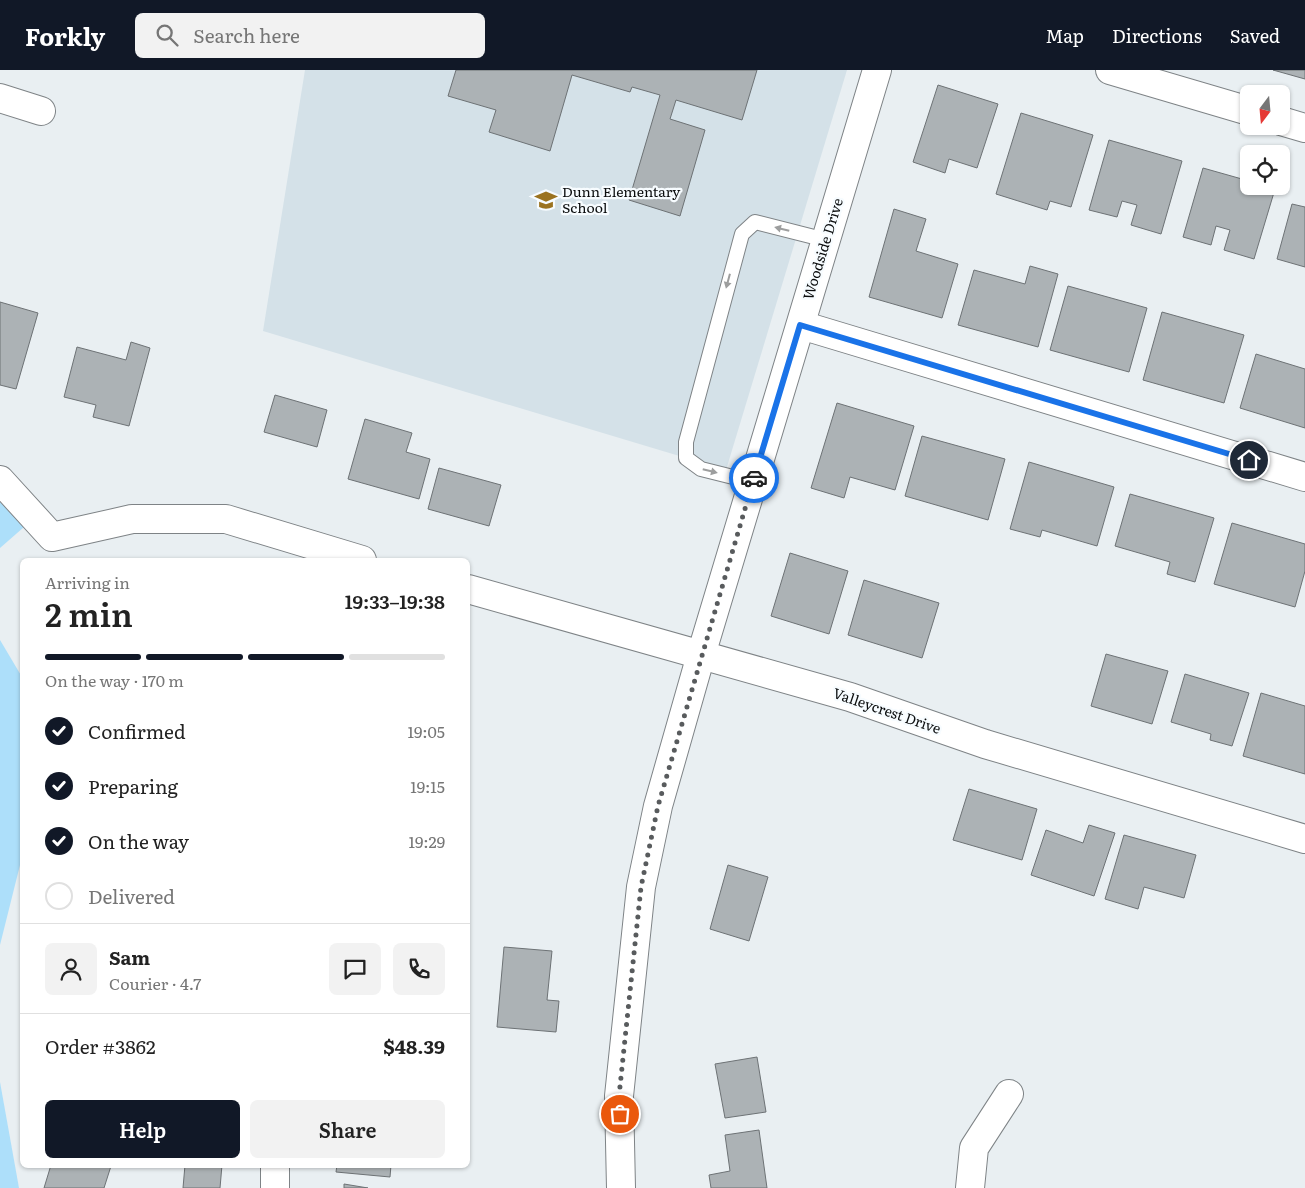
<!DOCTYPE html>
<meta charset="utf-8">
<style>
:root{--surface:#fff;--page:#f2f2f2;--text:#222;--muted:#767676;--line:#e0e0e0;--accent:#111827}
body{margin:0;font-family:Literata,serif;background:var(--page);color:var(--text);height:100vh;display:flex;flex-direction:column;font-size:19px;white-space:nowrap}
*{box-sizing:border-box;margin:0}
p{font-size:16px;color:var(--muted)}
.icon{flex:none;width:28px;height:28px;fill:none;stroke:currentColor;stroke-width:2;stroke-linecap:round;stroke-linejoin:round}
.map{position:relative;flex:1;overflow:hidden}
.details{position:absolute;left:20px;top:488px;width:450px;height:610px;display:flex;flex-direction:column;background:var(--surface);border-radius:8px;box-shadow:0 1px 4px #0004}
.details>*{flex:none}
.needle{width:32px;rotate:196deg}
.buttons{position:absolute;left:1240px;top:15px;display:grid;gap:10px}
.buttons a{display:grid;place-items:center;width:50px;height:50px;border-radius:8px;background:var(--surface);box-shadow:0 1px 4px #0004;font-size:25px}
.pin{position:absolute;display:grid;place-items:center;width:42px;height:42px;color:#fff;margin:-21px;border:2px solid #fff;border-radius:50%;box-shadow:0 1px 5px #0007}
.courier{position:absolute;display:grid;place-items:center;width:50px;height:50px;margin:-25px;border:4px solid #1a73e8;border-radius:50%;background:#fff;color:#222;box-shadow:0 1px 6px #0007}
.overview em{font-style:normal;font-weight:600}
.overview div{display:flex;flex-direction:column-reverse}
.overview{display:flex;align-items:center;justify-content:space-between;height:85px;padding:0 25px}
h1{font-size:32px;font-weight:600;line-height:38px}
.bar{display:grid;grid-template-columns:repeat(4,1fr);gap:8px 5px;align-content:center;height:60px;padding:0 25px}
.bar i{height:6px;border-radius:4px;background:var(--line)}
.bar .on{background:var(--accent)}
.bar p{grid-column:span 4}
.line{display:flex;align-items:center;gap:12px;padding:0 25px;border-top:1px solid var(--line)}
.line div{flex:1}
.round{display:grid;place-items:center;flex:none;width:52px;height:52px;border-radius:8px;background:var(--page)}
ol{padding:0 25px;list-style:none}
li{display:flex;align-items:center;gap:15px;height:55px}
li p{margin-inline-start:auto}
li .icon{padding:5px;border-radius:50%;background:var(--accent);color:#fff;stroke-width:4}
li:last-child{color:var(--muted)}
li i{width:28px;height:28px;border:2px solid var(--line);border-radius:50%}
.cta{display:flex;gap:10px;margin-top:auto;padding:10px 25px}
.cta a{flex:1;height:58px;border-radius:8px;background:var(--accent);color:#fff;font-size:20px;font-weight:600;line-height:58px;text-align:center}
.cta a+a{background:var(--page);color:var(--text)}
header{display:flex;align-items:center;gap:30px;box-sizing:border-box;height:70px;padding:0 25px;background:var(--accent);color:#fff}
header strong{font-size:24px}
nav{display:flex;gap:28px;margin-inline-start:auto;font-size:18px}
.search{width:350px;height:45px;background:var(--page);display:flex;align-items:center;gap:12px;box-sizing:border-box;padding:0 18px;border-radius:8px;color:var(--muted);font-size:19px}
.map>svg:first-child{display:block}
</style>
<header>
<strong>Forkly</strong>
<div class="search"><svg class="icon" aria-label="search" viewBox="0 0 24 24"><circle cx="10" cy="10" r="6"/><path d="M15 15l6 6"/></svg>Search here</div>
<nav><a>Map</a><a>Directions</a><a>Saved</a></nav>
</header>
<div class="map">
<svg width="1305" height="1118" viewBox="0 0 1305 1118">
<rect width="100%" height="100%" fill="#e9eff2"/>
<path fill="#d4e1e8" d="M 305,0 L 847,0 L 726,400 L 263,261 Z"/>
<g fill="#addffa">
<path d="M 0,432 L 24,457 L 0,478 Z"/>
<path d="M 0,570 L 22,607 L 22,787 L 0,875 Z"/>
<path d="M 0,1012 L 19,1118 L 0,1118 Z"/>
</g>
<g fill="#acb2b5" stroke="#6d7275">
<path d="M 456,0 L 757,0 L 742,50 L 676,30 L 670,49 L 705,60 L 680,146 L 629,130 L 660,25 L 632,17 L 630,22 L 572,5 L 550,81 L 489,62 L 496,40 L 448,26 Z"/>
<path d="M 1273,0 L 1305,0 L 1305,9 Z"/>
<path d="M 938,15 L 998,34 L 977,98 L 949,89 L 945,103 L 913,92 Z"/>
<path d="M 1021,43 L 1093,65 L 1071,137 L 1050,131 L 1047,140 L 996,124 Z"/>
<path d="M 1109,70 L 1182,91 L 1161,164 L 1131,155 L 1137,135 L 1122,131 L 1117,147 L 1089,140 Z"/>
<path d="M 1203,98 L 1249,111 L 1249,116 L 1265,116 L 1275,119 L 1254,189 L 1224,180 L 1230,160 L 1216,156 L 1211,175 L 1183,167 Z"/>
<path d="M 1292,134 L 1305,137 L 1305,197 L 1277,189 Z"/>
<path d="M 894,139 L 926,149 L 916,181 L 958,194 L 942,248 L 869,227 Z"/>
<path d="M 1030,196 L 1058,204 L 1038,277 L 958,255 L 974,200 L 1025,214 Z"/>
<path d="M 1068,216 L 1147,238 L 1129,302 L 1050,280 Z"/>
<path d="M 0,232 L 38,243 L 16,319 L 0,315 Z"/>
<path d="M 1162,242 L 1244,265 L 1224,333 L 1143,310 Z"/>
<path d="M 131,272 L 150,278 L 129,356 L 93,347 L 96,335 L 64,327 L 77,277 L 126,290 Z"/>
<path d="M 1256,284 L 1305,299 L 1305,358 L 1240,338 Z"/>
<path d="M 275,325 L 327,340 L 317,377 L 264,362 Z"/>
<path d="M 837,333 L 914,356 L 895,420 L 850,407 L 844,428 L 811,418 Z"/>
<path d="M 365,349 L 412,363 L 406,382 L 430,389 L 419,429 L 348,409 Z"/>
<path d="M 922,366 L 1005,389 L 988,450 L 905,426 Z"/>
<path d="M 1029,392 L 1114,417 L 1097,476 L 1042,460 L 1040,467 L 1010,459 Z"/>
<path d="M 439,398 L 501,415 L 489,456 L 428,439 Z"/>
<path d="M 1130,424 L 1214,448 L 1195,512 L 1167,504 L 1170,492 L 1115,476 Z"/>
<path d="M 1232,453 L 1305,474 L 1305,501 L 1295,537 L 1214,514 Z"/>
<path d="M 790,483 L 848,501 L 829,564 L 771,546 Z"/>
<path d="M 864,510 L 939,533 L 922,588 L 848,565 Z"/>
<path d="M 1106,584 L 1168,601 L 1152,654 L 1091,636 Z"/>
<path d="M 1185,604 L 1249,623 L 1232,676 L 1210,670 L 1211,664 L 1171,652 Z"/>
<path d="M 1261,623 L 1305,636 L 1305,704 L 1243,686 Z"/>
<path d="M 969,719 L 1037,739 L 1022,790 L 953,770 Z"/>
<path d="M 1089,755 L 1115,763 L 1094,826 L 1031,805 L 1046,760 L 1083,773 Z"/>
<path d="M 1124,765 L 1196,785 L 1184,828 L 1144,817 L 1138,839 L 1105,829 Z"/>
<path d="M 728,795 L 768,807 L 749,871 L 710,859 Z"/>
<path d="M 504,877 L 552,881 L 547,930 L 559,931 L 556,962 L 497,957 Z"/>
<path d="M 757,987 L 766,1042 L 725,1048 L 715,994 Z"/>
<path d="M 759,1060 L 767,1118 L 711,1118 L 709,1105 L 730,1101 L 725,1065 Z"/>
<path d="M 51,1095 L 109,1095 L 111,1096 L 104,1118 L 44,1118 Z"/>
<path d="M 185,1095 L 222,1095 L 220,1118 L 183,1118 Z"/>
<path d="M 337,1095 L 391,1095 L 390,1107 L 336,1102 Z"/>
<path d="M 344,1114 L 368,1118 L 344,1118 Z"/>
</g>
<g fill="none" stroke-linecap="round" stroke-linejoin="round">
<g stroke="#7e8386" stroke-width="16">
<path id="service" d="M 753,412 L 701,399 L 686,388 L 686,372 L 742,164 L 755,152 L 826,170"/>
</g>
<g stroke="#7e8386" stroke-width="30">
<g id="minor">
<path d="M 1110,0 L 1249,41"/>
<path d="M 0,28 L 41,41"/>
<path d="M 1281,51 L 1305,58"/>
<path d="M 801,255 L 1305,407"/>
<path d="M 0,410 L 52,467 L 132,449 L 226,449 L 362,490"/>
<path d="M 468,519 L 850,627 L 985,674 L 1305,769"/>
<path d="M 275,1095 L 275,1118"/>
<path d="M 970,1118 L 974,1078 L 1009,1024"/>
</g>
</g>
<g stroke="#7e8386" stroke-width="30">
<path id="tertiary" d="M 621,1118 L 619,1026 L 641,817 L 658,736 L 701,585 L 877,0"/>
</g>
<use href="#service" stroke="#fff" stroke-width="14"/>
<use href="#minor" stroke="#fff" stroke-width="28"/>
<use href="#tertiary" stroke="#fff" stroke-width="28"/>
</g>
<defs><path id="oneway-solid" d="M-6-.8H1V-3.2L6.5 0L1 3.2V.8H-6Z" transform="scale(1.25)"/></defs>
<g fill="#9d9e9e">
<use href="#oneway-solid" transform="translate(782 159) rotate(-166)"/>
<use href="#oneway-solid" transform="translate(728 211) rotate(105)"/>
<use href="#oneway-solid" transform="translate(710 401) rotate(14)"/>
</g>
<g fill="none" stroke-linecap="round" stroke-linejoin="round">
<path stroke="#585b5d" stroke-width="5" stroke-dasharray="0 9" d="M 620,1044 L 619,1026 L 641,817 L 658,736 L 754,408"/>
<path stroke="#1a73e8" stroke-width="6" d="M 754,408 L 800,255 L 1249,390"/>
</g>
<defs>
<g id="school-bare" transform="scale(1.725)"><path d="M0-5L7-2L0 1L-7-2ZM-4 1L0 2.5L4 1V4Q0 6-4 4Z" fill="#9b7320" stroke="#f7fcff" stroke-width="2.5" paint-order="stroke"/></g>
</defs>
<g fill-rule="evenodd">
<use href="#school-bare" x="546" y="130"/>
</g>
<g text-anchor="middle" stroke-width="4.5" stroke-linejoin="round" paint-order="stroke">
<g font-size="14" fill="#0a0c0d" stroke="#f7fcff" text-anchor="start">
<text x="562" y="127">Dunn Elementary<tspan x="562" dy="16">School</tspan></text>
</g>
<g font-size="14" fill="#0a0c0d" stroke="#f7fcff">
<text transform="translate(823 179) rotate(-73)" y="5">Woodside Drive</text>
<text transform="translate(887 641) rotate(19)" y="5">Valleycrest Drive</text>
</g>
</g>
</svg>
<div class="buttons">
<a><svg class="needle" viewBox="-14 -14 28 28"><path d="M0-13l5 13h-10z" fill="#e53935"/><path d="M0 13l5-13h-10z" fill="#767676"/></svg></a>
<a><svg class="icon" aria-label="locate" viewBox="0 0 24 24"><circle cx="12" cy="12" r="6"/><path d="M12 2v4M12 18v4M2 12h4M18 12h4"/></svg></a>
</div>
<div class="pin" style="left:620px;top:1044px;background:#ea580c"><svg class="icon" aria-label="bag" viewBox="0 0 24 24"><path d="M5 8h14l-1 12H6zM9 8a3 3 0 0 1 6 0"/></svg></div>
<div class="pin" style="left:1249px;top:390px;background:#1f2937"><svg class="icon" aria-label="home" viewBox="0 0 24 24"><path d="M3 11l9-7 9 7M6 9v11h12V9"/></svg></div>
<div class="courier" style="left:754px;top:408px"><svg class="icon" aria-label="car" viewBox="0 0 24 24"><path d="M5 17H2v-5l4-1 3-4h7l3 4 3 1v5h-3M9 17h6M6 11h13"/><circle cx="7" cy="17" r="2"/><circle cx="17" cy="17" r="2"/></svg></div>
<section class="details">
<div class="overview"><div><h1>2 min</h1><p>Arriving in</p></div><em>19:33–19:38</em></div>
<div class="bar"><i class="on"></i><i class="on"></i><i class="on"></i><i></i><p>On the way · 170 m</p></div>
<ol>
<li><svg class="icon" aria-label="check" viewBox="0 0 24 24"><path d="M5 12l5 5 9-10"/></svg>Confirmed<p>19:05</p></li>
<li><svg class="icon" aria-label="check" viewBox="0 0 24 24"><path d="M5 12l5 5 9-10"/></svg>Preparing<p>19:15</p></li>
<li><svg class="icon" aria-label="check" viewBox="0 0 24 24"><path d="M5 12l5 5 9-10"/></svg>On the way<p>19:29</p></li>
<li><i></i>Delivered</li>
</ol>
<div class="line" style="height:90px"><a class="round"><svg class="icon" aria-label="person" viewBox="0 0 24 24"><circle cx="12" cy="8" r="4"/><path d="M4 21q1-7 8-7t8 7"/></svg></a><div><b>Sam</b><p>Courier · 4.7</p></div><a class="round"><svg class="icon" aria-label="chat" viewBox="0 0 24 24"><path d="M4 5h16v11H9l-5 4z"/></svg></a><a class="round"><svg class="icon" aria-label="phone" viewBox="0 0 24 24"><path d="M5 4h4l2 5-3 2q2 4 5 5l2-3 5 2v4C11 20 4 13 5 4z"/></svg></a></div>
<div class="line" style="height:65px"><div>Order #3862</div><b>$48.39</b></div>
<div class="cta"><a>Help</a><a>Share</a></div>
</section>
</div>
